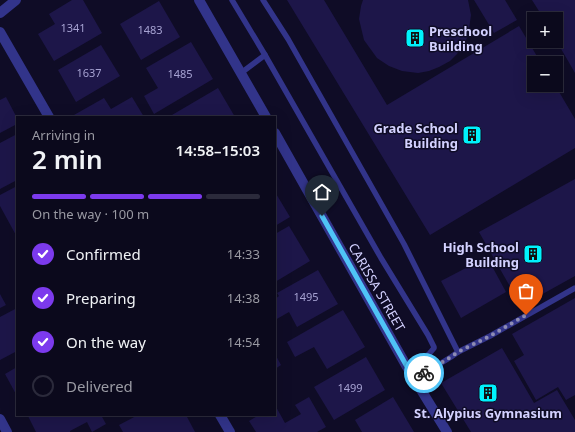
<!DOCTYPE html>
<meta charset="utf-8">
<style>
:root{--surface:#0b091c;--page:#191729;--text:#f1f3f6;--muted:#9a9aa3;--line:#2b2a3b;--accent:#7c3aed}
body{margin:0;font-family:"Noto Sans",sans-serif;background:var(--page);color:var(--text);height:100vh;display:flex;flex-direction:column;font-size:15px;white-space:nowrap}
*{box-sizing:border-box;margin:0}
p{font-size:13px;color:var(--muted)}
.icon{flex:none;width:22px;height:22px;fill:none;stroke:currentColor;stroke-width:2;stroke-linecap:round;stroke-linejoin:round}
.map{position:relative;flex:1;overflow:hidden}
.details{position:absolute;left:16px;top:116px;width:260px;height:300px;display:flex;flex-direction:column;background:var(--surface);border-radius:0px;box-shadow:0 4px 16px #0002,0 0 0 1px var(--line)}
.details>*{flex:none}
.buttons{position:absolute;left:527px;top:12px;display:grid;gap:8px}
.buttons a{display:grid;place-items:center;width:36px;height:36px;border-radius:0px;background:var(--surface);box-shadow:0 4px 16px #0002,0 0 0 1px var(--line);font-size:20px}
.pin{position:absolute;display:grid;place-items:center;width:34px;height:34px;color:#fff;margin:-41px -17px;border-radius:50% 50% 50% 0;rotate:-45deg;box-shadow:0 0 4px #0007}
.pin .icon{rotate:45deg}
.courier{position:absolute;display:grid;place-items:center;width:40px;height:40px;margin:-20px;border:3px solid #4fc3f7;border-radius:50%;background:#fff;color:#222;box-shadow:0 1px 5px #0007}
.summary em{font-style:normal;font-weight:600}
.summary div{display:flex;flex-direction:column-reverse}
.summary{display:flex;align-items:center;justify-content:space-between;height:68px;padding:0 16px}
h1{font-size:26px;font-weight:600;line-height:30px}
.bar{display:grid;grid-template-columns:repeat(4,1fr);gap:6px 4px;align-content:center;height:48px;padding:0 16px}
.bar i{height:5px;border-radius:3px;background:var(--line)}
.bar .active{background:var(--accent)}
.bar p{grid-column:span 4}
ol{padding:0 16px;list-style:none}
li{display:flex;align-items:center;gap:12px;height:44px}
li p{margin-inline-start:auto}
li .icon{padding:4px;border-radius:50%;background:var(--accent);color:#fff;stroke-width:4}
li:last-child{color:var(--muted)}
li i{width:22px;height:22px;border:2px solid var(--line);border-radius:50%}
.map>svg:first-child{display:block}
</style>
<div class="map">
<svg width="575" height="432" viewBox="0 0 575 432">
<rect width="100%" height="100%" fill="#0f0c26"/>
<g fill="#1d1649">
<path d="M 72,0 L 83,0 L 102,33 L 54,61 L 38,34 L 55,24 L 49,14 Z"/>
<path d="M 287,0 L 324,0 L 387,105 L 519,26 L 541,63 L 534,63 L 534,85 L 555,85 L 575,119 L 575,148 L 430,235 Z"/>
<path d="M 363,0 L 468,0 L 471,15 L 468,36 L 464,44 L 457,54 L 450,61 L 439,67 L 429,71 L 418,73 L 402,71 L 389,66 L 377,58 L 364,40 L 359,19 L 361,6 Z"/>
<path d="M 474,0 L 505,0 L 517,20 L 494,33 Z"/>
<path d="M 532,0 L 575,0 L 575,73 L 556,40 L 556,19 L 544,19 Z"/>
<path d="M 159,1 L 180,37 L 141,60 L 120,24 Z"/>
<path d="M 191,42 L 213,79 L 154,114 L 144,96 L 158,88 L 146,68 Z"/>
<path d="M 101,45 L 120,76 L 76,102 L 58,70 Z"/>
<path d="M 218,88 L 235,117 L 173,117 L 172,115 Z"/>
<path d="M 6,97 L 17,118 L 17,124 L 0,133 L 0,100 Z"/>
<path d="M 132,97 L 144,117 L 75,117 L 74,115 L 104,98 L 111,109 Z"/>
<path d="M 17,134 L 17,180 L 0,189 L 0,143 Z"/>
<path d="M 575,179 L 575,276 L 521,306 L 479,232 Z"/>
<path d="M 17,186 L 17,237 L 0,206 L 0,195 Z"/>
<path d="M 275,192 L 290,217 L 275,226 Z"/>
<path d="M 289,226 L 310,261 L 275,282 L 275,234 Z"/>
<path d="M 487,257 L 506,292 L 461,318 L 441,281 Z"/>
<path d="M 318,270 L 338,304 L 297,327 L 289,312 L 275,320 L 275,299 L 279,296 L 277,293 Z"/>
<path d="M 0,294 L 6,305 L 0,308 Z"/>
<path d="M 575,298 L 575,395 L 566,400 L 558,387 L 536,400 L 514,361 L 524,355 L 512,334 Z"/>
<path d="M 17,308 L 17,351 L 0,360 L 0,317 Z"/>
<path d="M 343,310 L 365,347 L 327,369 L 314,347 L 295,357 L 287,342 Z"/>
<path d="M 502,348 L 534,403 L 557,390 L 575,420 L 575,432 L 471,432 L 441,383 Z"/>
<path d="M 275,354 L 281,365 L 275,369 Z"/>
<path d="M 366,357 L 385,390 L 334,420 L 314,387 Z"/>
<path d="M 17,367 L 17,396 L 5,374 Z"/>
<path d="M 309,397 L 326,427 L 317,432 L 256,432 L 249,421 L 259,415 L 275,415 L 275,405 L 285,423 L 301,414 L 295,405 Z"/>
<path d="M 393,397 L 414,432 L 362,432 L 355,420 Z"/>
<path d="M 29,415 L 101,415 L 106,424 L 92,432 L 87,422 L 70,431 L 70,432 L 36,432 L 28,416 Z"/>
<path d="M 138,415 L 186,415 L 195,432 L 123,432 L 119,425 Z"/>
</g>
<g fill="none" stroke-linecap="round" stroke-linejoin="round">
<g stroke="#32348a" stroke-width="5.5">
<path d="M 232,0 L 265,55 L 381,258 L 428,335 L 434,347 L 434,348 L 429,354 L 407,367"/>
<path d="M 263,0 L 288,39 L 404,244 L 458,352 L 451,357 L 415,379"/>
<path d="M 241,73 L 265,55"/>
<path d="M 458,352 L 490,336 L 575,288"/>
</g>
<g stroke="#32348a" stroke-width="10">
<path d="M 199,0 L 266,117"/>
<path d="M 0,32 L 49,117"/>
<path d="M 275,133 L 407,367 L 447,432"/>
<path d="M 220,415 L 230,432"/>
<path d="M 0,419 L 7,432"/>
</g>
<path stroke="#32348a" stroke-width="10" d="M 0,13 L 16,0"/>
</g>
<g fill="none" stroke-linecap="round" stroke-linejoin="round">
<path stroke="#8e8cb3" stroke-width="4" stroke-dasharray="0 7.2" d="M 424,373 L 451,357 L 458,352 L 490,336 L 526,315"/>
<path stroke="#4fc3f7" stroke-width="5" d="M 322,216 L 414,379 L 424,373"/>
</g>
<defs>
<g id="building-square" transform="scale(1)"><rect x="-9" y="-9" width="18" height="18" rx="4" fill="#00f2fc" stroke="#0f0c26"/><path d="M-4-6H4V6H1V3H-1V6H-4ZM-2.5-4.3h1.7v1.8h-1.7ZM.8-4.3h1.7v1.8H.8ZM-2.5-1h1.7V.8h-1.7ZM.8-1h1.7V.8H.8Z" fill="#111"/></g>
</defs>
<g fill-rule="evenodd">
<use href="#building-square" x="415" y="38"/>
<use href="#building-square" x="472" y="135"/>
<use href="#building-square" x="533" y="254"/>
<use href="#building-square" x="488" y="393"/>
</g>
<g text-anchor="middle" stroke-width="3" stroke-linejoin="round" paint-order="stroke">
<g font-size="11" fill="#a6a2d2">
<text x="73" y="32">1341</text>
<text x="150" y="34">1483</text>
<text x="89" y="77">1637</text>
<text x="180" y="78">1485</text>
<text x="306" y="301">1495</text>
<text x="350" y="392">1499</text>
</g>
<g font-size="13" font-weight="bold" fill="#d3d1ff" stroke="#0f0c26" text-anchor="end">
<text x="429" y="36" text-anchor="start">Preschool<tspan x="429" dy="15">Building</tspan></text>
<text x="458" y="133">Grade School<tspan x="458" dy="15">Building</tspan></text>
<text x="519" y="252">High School<tspan x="519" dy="15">Building</tspan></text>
<text x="488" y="418" text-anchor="middle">St. Alypius Gymnasium</text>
</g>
<g font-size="13" fill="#d3d1ff" stroke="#0f0c26">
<text transform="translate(377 287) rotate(60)" y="5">CARISSA STREET</text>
</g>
</g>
</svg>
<div class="buttons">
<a>+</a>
<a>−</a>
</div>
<div class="pin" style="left:526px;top:315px;background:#ea580c"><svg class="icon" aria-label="bag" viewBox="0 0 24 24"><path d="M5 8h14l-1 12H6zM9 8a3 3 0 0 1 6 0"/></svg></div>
<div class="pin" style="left:322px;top:216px;background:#1f2937"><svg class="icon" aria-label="home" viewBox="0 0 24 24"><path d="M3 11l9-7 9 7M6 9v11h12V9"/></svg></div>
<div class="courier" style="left:424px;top:373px"><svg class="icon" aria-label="bike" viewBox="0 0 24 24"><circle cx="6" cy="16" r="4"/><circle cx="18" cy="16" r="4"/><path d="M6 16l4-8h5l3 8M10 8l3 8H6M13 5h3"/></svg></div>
<section class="details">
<div class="summary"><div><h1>2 min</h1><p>Arriving in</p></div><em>14:58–15:03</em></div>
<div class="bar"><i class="active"></i><i class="active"></i><i class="active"></i><i></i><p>On the way · 100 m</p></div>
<ol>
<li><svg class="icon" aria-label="check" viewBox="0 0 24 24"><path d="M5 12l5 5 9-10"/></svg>Confirmed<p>14:33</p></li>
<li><svg class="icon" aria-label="check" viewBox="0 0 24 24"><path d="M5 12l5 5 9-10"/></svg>Preparing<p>14:38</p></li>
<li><svg class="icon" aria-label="check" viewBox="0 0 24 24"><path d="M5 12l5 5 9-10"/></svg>On the way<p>14:54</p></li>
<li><i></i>Delivered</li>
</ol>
</section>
</div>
